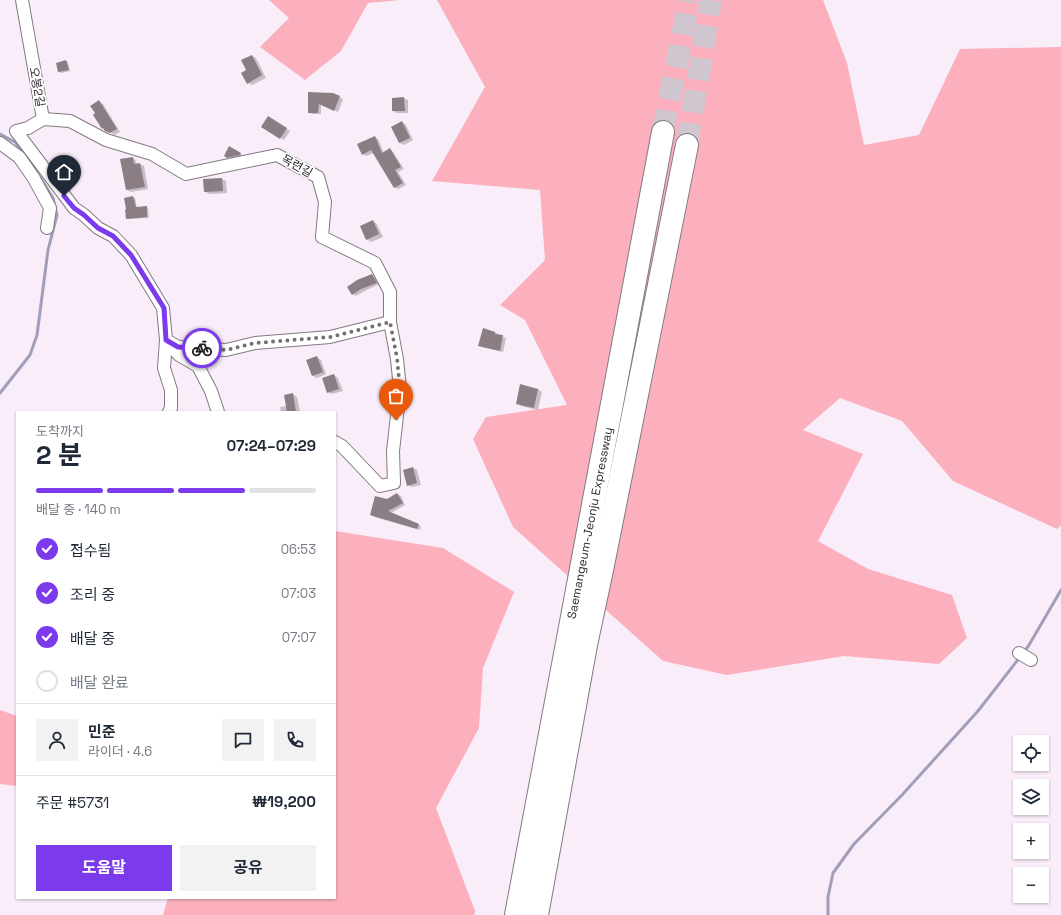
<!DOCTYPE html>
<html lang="ko">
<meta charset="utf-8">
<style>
:root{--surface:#fff;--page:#f2f2f3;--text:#1f2937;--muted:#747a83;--line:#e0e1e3;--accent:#7c3aed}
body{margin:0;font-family:"Space Grotesk","Noto Sans KR",sans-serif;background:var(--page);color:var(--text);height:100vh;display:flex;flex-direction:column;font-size:15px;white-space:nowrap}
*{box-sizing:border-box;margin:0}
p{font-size:13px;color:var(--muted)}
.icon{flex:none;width:22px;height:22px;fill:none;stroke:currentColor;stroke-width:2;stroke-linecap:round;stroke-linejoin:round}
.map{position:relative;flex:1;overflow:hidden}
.drawer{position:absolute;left:16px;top:411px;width:320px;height:488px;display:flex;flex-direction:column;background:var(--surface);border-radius:0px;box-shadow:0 1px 3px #0004}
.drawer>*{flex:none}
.fabs{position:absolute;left:1013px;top:735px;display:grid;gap:8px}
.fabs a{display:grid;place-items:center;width:36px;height:36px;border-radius:0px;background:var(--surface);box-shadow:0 1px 3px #0004;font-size:20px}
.pin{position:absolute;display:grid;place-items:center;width:34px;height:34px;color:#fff;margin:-41px -17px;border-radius:50% 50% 50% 0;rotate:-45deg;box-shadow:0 0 4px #0007}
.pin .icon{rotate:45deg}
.courier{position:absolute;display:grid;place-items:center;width:40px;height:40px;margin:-20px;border:3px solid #7c3aed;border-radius:50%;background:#fff;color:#222;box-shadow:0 1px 5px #0007}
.summary em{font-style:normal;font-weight:700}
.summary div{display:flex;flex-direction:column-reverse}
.summary{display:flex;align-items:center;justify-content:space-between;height:68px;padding:0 20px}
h1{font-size:26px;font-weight:700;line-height:30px}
.bar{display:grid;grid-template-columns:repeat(4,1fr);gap:6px 4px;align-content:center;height:48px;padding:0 20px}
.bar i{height:5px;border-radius:3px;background:var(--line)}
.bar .selected{background:var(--accent)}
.bar p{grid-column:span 4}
.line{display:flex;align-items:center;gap:10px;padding:0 20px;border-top:1px solid var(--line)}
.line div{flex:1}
.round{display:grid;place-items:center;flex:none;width:42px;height:42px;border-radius:0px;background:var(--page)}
ol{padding:0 20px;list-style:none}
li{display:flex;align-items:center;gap:12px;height:44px}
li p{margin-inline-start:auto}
li .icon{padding:4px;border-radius:50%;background:var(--accent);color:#fff;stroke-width:4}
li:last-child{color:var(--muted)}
li i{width:22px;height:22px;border:2px solid var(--line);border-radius:50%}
.cta{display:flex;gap:8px;margin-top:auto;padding:8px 20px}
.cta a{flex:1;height:46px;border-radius:0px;background:var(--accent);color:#fff;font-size:16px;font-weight:700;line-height:46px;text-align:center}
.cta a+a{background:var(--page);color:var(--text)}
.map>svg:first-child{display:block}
</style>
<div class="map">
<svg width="1061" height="915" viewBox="0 0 1061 915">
<rect width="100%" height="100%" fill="#f8edf8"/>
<g fill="#fcafbd">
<path d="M 269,0 L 400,0 L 368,3 L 341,51 L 305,80 L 260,47 L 289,18 Z"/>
<path d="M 437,0 L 823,0 L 847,63 L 864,145 L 919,135 L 960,49 L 1061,47 L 1061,525 L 1057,529 L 953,481 L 902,421 L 840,398 L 803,430 L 863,454 L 818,541 L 868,569 L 952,595 L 967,638 L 939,664 L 844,656 L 727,675 L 663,661 L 513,527 L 473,439 L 486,417 L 567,405 L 525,320 L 500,305 L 545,260 L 540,190 L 432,181 L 485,87 Z"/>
<path d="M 335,531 L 443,548 L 514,592 L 483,668 L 479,728 L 436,808 L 475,911 L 474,915 L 163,915 L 168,898 L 335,898 Z"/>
<path d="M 0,710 L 17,716 L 17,786 L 0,784 Z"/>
</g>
<g fill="#0003">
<path d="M 252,56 L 256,58 L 266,78 L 252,85 L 248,83 L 248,70 Z"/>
<path d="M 66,61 L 68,62 L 70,71 L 61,73 L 59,72 Z"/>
<path d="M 309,93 L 332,94 L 343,99 L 338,112 L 321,105 L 321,114 L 312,114 L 309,112 Z"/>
<path d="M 393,98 L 404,98 L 408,100 L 408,113 L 397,113 L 393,111 Z"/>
<path d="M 99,102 L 103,104 L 120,132 L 115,135 L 102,128 L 96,114 Z"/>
<path d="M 268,117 L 290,131 L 284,140 L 262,126 Z"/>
<path d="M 402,122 L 406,125 L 413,140 L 404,145 L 400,143 Z"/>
<path d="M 374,137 L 378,139 L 384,153 L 390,149 L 393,152 L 404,169 L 398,172 L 406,185 L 398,189 L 395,187 L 374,153 L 366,156 L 363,154 Z"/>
<path d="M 229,148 L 244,156 L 232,159 L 225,155 Z"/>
<path d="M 133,158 L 136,161 L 137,165 L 140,164 L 144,166 L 148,189 L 131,192 L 127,190 Z"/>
<path d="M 222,179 L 226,181 L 227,193 L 209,194 L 205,191 L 204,180 Z"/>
<path d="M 133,197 L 135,198 L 137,208 L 146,207 L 148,208 L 149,218 L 128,219 L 127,218 Z"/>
<path d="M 373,221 L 377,224 L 383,237 L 371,242 L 367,239 Z"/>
<path d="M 372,275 L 375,277 L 379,284 L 365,291 L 356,296 L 353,294 Z"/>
<path d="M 483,329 L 495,332 L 498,334 L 498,335 L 506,338 L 503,352 L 482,347 Z"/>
<path d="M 317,357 L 321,360 L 326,374 L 317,378 L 313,376 Z"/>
<path d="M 334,375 L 338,378 L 343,391 L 332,394 L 328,392 Z"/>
<path d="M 521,386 L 538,389 L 542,392 L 538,410 L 521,406 L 517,404 Z"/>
<path d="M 293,394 L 297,397 L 300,412 L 281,412 L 280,407 L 287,406 Z"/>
<path d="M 413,468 L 417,470 L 421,485 L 412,487 L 408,485 Z"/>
<path d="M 397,494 L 401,496 L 405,505 L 391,513 L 421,526 L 420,530 L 374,517 L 371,515 L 387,500 Z"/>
</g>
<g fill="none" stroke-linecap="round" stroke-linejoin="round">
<g stroke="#a19eb9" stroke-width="3">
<path d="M 0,134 L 15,142 L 26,155 L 37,172"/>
<path d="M 0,393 L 30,355 L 37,335 L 48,250 L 57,215 L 53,198 L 40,177"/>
<path d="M 1023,653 L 1029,645 L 1061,590"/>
<path d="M 828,915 L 828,897 L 833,873 L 854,844 L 902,795 L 978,711 L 1020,657"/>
</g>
</g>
<g fill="#8b7d84">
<path d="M 252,55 L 262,75 L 247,84 L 241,73 L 246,70 L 241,60 Z"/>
<path d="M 66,60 L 69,70 L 58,72 L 56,63 Z"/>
<path d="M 308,92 L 333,93 L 340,96 L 334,111 L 319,104 L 318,113 L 308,113 Z"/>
<path d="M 404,97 L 405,111 L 392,111 L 392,98 Z"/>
<path d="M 99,100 L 117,129 L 110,133 L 105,131 L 103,128 L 102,129 L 93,115 L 95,113 L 90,106 Z"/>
<path d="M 268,116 L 287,128 L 280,139 L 261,127 Z"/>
<path d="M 402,121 L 410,138 L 399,143 L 391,127 Z"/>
<path d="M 375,136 L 382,153 L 390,148 L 401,167 L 395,170 L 403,183 L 394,188 L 371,150 L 362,155 L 357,144 Z"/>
<path d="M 229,146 L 241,153 L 240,155 L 227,158 L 224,156 Z"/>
<path d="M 133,157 L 134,164 L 140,163 L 145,187 L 126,190 L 120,159 Z"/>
<path d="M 222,178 L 223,191 L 204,192 L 203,179 Z"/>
<path d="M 133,196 L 136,207 L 147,206 L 147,217 L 126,219 L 125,210 L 126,209 L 124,198 Z"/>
<path d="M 373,220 L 379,234 L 366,240 L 360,226 Z"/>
<path d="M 372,274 L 377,283 L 361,289 L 352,295 L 347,287 L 357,280 Z"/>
<path d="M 483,328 L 495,332 L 495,334 L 503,335 L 500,351 L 478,346 Z"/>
<path d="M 317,356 L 323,372 L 312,376 L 306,360 Z"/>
<path d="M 334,374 L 339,389 L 327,393 L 322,378 Z"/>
<path d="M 520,384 L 538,389 L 534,408 L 516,404 Z"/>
<path d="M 293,393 L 296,412 L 287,412 L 284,395 Z"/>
<path d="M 413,467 L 417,483 L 407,486 L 403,470 Z"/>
<path d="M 397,493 L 403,503 L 388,511 L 419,524 L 417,529 L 370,515 L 375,496 L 387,499 Z"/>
</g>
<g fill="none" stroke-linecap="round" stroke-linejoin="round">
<g stroke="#d0c6d0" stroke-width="22" stroke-dasharray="22 11" stroke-linecap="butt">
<path d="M 663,132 L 689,0"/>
<path d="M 687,145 L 711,0"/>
</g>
<g stroke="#837983" stroke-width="14">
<g id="street">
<path d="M 22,0 L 43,119 L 28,128 L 16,131 L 74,208 L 84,215 L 98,228 L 113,236 L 131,255 L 163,308 L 166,340 L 164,368 L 171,390 L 171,408 L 169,412"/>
<path d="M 43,119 L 70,121 L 106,140 L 152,154 L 186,174 L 277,155 L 318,177 L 325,202 L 322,237 L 375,263 L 390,292 L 390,322 L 397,359 L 400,389 L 393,451 L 394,483 L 380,486 L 342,446 L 335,442"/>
<path d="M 0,143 L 19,157 L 33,177 L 50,208 L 47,228"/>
<path d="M 166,340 L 178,347 L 226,350 L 255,343 L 330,337 L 390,322"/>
<path d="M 169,344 L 179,355 L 198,366 L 211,391 L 218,412"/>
<path d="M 1019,653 L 1031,660"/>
</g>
</g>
<g stroke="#837983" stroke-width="24">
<g id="highway">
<path d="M 516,915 L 663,132"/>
<path d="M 537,915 L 586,645 L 602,570 L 687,145"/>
</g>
</g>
<use href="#street" stroke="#fff" stroke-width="12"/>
<use href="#highway" stroke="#fff" stroke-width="22"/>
</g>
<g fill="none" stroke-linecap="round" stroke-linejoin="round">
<path stroke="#756e75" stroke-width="4" stroke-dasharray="0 7.2" d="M 202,348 L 226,350 L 255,343 L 330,337 L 390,322 L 397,358 L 400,389 L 396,420"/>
<path stroke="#7c3aed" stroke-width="5" d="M 64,196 L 74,208 L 84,215 L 98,228 L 113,236 L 131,255 L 164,308 L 166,340 L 178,347 L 202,348"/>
</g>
<g text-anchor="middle" stroke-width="3.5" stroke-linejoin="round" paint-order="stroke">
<g font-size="12" fill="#2e2a2e" stroke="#fefefe">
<text transform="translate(37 87) rotate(80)" y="4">오봉2길</text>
<text transform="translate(297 166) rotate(29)" y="4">목련길</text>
<text transform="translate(590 523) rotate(-79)" y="4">Saemangeum-Jeonju Expressway</text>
</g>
</g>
</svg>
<div class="fabs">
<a><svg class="icon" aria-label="locate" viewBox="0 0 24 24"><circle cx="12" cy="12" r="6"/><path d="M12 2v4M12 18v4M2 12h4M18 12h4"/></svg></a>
<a><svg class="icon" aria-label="layers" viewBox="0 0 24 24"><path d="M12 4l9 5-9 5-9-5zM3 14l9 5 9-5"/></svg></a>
<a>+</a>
<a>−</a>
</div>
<div class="pin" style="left:396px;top:420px;background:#ea580c"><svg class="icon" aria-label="bag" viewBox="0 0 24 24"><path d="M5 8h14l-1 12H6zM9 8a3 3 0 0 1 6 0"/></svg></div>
<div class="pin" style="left:64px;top:196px;background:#1f2937"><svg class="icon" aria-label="home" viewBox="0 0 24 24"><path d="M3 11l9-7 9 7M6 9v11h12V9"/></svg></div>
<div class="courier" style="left:202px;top:348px"><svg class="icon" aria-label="bike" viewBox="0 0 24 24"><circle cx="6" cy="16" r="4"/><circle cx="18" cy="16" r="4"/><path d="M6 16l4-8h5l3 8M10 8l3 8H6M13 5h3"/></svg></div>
<section class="drawer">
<div class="summary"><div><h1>2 분</h1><p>도착까지</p></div><em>07:24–07:29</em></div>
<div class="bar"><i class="selected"></i><i class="selected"></i><i class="selected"></i><i></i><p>배달 중 · 140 m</p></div>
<ol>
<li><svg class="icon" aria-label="check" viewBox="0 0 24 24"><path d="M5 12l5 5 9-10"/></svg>접수됨<p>06:53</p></li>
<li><svg class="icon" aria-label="check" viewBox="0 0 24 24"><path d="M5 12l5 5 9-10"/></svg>조리 중<p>07:03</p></li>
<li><svg class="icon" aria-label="check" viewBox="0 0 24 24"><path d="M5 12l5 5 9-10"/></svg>배달 중<p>07:07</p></li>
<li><i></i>배달 완료</li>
</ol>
<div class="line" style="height:72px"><a class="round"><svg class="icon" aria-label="person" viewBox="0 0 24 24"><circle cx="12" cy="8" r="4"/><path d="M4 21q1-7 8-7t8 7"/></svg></a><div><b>민준</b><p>라이더 · 4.6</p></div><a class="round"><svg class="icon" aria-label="chat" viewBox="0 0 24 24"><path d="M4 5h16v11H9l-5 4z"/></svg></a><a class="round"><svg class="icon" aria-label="phone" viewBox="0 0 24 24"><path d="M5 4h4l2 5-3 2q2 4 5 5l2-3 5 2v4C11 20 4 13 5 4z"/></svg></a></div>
<div class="line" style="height:52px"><div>주문 #5731</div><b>₩19,200</b></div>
<div class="cta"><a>도움말</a><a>공유</a></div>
</section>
</div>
